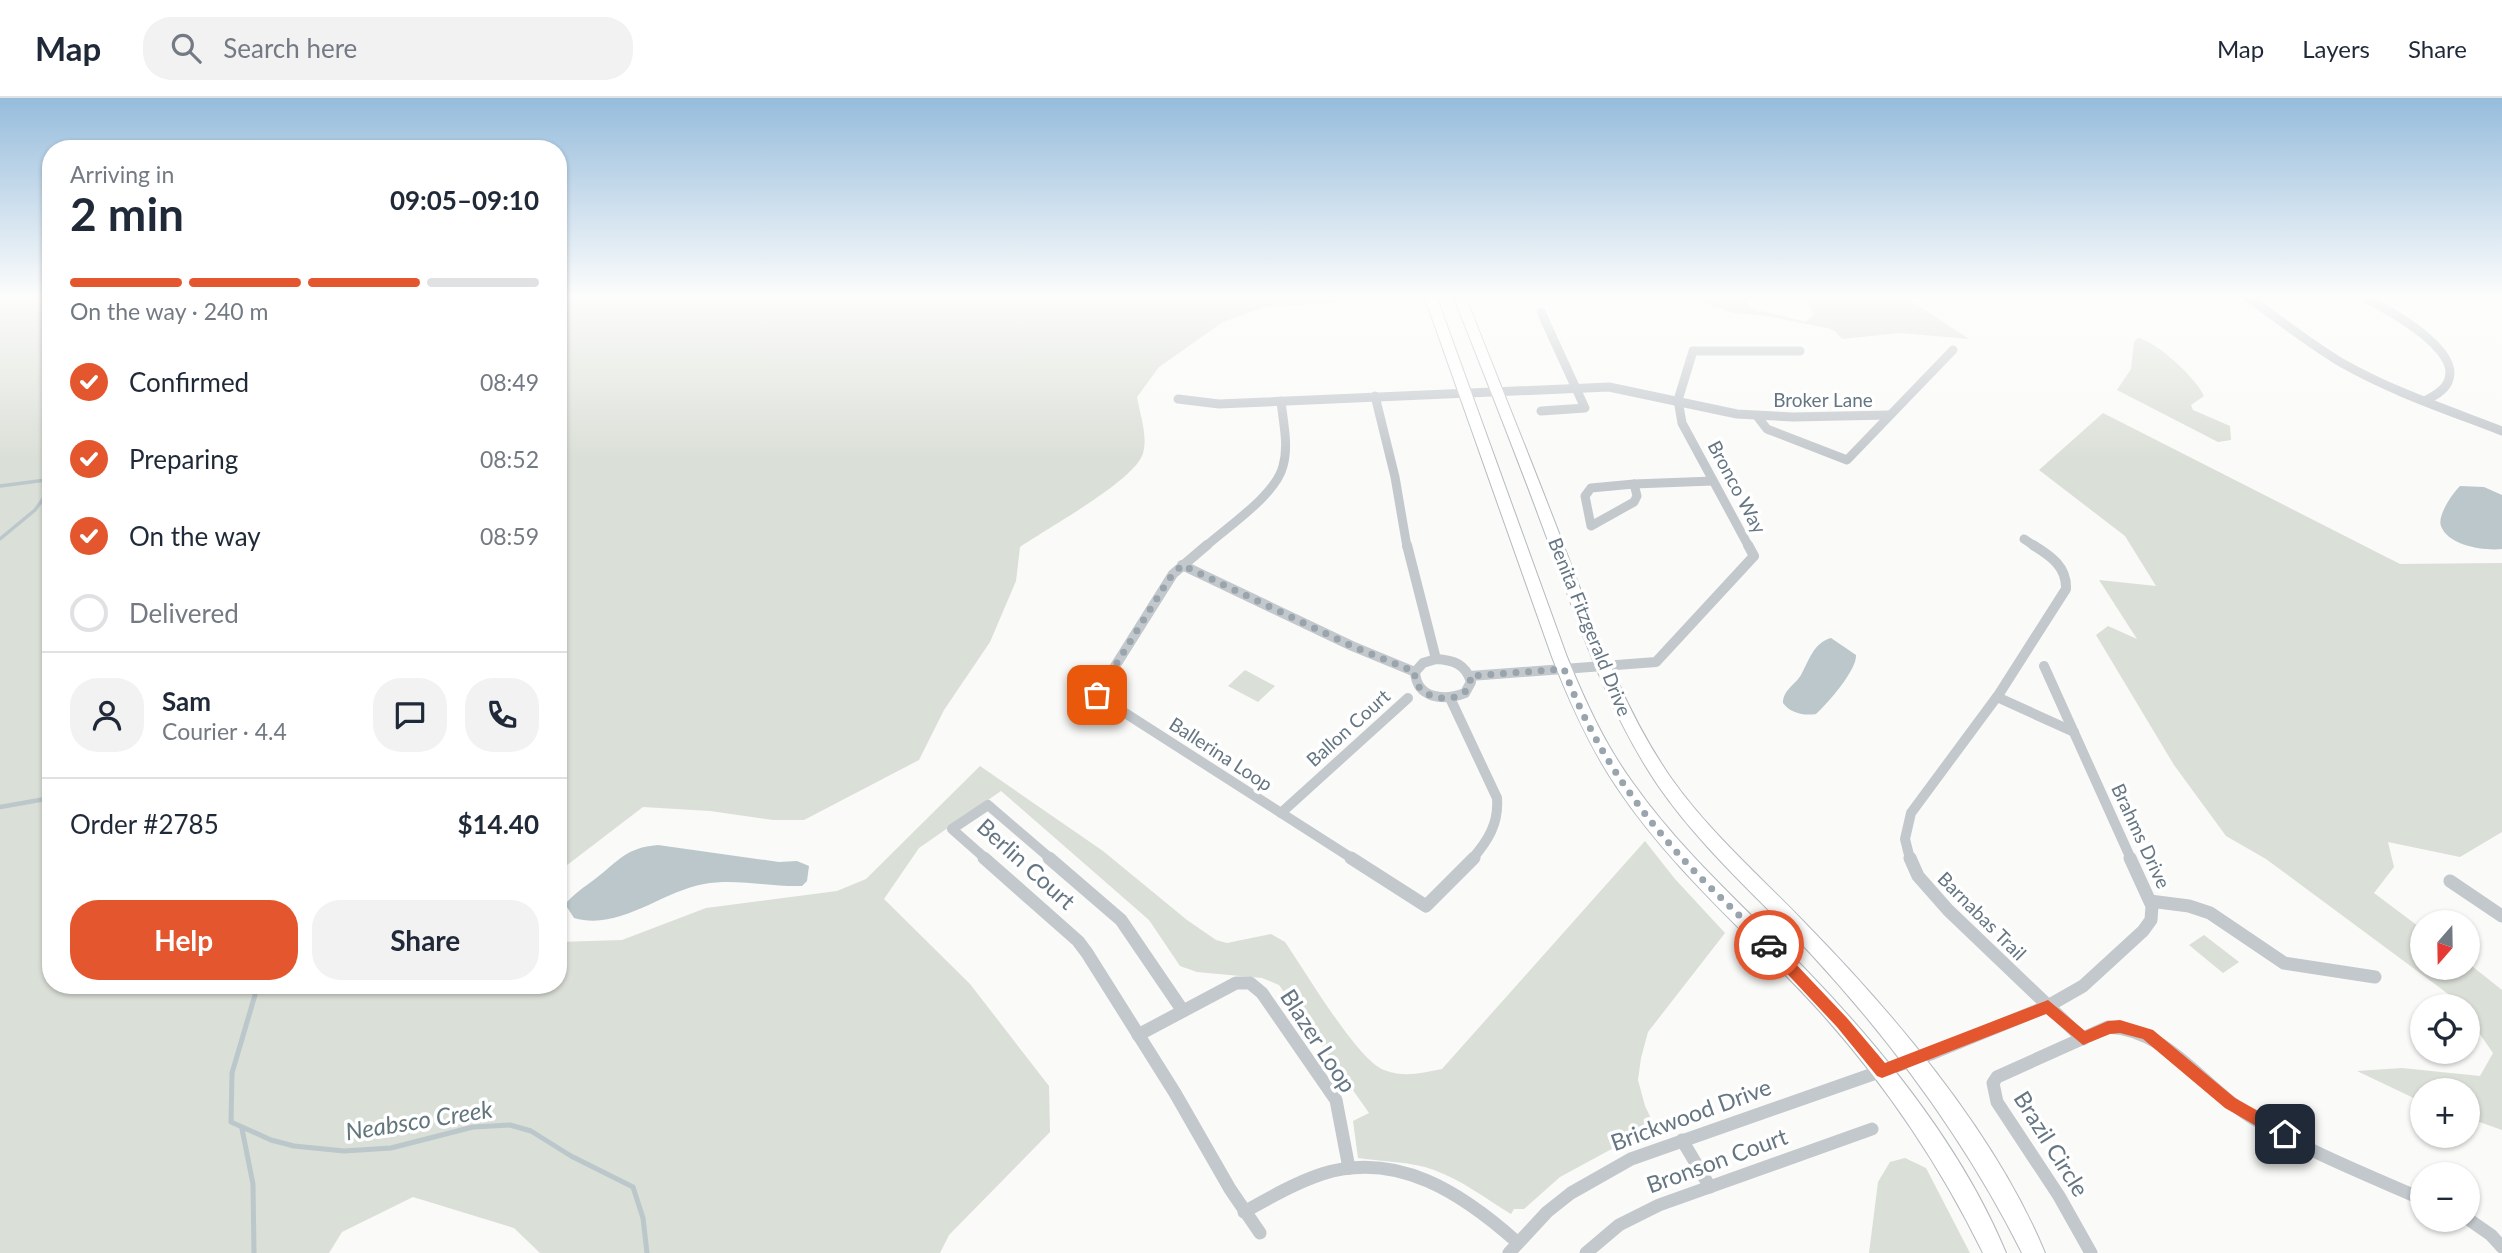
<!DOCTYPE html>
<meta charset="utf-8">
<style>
:root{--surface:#fff;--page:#f2f2f3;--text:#1f2937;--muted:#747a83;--line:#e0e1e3;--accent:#e4572e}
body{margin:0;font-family:Lato,sans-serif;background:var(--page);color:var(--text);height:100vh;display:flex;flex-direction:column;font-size:26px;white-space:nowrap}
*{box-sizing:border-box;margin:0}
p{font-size:23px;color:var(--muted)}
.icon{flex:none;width:38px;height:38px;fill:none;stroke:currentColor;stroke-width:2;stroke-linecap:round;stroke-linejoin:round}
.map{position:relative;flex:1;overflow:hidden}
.sheet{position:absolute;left:42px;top:42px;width:525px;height:854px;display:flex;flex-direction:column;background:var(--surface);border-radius:28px;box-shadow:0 2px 5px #0004}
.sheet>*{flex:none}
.needle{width:46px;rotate:200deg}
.buttons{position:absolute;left:2410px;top:812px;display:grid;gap:14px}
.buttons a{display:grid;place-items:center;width:70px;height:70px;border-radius:50%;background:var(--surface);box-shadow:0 2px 5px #0004;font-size:35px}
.pin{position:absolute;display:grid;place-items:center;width:60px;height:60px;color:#fff;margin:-30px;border-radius:14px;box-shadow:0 4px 10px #0006}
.courier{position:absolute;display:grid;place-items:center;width:70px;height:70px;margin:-35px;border:5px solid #e4572e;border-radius:50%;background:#fff;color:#222;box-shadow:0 2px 9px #0007}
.headline em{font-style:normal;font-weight:700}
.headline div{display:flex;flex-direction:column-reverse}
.headline{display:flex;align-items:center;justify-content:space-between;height:119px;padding:0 28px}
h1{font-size:46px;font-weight:700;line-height:52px}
.bar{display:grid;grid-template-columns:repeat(4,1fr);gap:10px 7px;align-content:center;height:84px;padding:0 28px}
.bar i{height:9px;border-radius:5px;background:var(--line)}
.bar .current{background:var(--accent)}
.bar p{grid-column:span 4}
.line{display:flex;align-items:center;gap:18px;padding:0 28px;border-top:2px solid var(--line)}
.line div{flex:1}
.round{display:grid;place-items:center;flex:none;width:74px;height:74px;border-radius:28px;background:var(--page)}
ol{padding:0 28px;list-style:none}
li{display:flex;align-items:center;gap:21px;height:77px}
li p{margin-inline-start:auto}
li .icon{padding:7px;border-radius:50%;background:var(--accent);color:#fff;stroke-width:4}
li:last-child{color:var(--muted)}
li i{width:38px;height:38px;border:4px solid var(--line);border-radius:50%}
.primary-button{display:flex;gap:14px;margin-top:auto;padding:14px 28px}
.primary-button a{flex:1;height:80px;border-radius:28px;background:var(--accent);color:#fff;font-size:28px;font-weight:700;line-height:80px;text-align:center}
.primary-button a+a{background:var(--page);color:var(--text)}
header{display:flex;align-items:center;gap:42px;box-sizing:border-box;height:98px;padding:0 35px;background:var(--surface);border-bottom:2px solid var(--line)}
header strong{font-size:33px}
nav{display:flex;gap:38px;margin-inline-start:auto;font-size:24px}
.search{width:490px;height:63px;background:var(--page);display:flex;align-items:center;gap:18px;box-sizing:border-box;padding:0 24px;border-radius:28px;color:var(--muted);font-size:26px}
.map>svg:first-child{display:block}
</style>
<header>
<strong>Map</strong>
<div class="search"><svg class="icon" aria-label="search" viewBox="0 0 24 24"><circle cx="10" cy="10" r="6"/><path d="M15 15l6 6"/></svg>Search here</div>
<nav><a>Map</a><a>Layers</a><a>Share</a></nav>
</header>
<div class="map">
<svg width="2502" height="1155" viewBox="0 0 2502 1155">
<rect width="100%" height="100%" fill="#fafaf8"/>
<g fill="#dadfd7">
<path d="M 0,200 L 51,200 L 51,887 L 558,887 L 558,844 L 622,842 L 706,810 L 837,793 L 866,781 L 980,668 L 1103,753 L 1187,822 L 1216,842 L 1227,845 L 1271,836 L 1285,844 C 1304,871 1357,962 1384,972 C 1404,980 1422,975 1442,971 L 1645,743 L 1675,781 L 1725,835 L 1648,934 L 1641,960 L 1638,982 L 1645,1008 L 1657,1033 L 1619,1047 L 1560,1079 L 1524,1111 L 1514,1111 L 1511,1116 C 1486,1101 1462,1082 1434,1072 C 1410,1063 1383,1064 1358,1060 L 1353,1023 L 1369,1015 L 1279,887 L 1262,880 L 1197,874 L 1180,868 L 1149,822 L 1001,693 L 919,750 L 884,801 L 970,886 L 1049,988 L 1050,1034 L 949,1137 L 940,1155 L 540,1155 L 514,1130 L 413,1099 L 342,1134 L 329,1155 L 0,1155 Z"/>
<path d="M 558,200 L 1417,200 L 1265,209 L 1223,224 L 1159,269 L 1137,299 C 1140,317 1149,341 1142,358 C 1130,385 1046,431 1020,449 L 1016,483 L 990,544 L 944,612 L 919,662 L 804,722 L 773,722 L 710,713 L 643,709 L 558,774 Z"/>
<path d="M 1691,200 L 1710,200 L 1723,205 L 1722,200 L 1747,200 L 1749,210 L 1806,224 L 1814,216 L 1804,200 L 1907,200 L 1969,241 L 1900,235 L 1842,241 L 1835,233 L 1827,230 L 1767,218 L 1734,215 Z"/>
<path d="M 2138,240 C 2157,244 2196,280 2204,298 L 2191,307 L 2193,312 L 2230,328 L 2231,342 L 2218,344 L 2117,292 L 2131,271 L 2134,244 Z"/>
<path d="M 2103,315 L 2400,466 L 2502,465 L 2502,734 L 2460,759 L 2388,744 L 2394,769 L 2374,795 L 2422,831 L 2422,870 L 2468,870 L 2468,865 L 2502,892 L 2502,1032 L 2468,1020 L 2468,992 L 2422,992 L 2422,1004 L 2357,973 L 2402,970 L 2480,978 L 2493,955 L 2468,919 L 2468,908 L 2460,908 L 2455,901 L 2266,761 L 2226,738 L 2174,667 L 2096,537 L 2108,528 L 2137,541 L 2099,482 L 2156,488 L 2125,438 L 2039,372 Z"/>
<path d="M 1245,572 L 1275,588 L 1258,604 L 1228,588 Z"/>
<path d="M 2204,837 L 2239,864 L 2223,875 L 2189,847 Z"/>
<path d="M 1905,1060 L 1926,1070 L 1970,1155 L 1869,1155 L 1878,1084 L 1890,1064 Z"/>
</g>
<g fill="#bbc7cb">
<path d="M 2460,388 L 2484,389 L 2502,397 L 2502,451 C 2485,453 2448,448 2441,428 C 2437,418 2452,396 2460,388 Z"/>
<path d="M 1831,540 L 1856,557 C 1857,572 1828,605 1816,616 C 1804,618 1790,615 1783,605 C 1783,592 1795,587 1801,577 C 1809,563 1813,545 1831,540 Z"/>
<path d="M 658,747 L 779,764 L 797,763 L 809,768 L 807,783 L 802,788 C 769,789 736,780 704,786 C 660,794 620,833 574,820 L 565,806 C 574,796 584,789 595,781 C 620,762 625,750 658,747 Z"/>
</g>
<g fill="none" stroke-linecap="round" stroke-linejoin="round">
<g stroke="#bbc7cb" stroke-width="3.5">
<path d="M 0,388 L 46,382 L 51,386"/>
<path d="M 0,441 L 35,412 L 51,390"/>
</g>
<path stroke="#bbc7cb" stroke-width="4.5" d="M 0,709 L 51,700"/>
<g stroke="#bbc7cb" stroke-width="5">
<path d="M 255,887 L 255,897 L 232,975 L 231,1024 L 271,1042 L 294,1048 L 344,1053 L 391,1050 L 473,1029 L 510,1027 L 531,1033 L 571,1058 L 633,1089 L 643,1120 L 647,1155"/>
<path d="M 242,1031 L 253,1086 L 254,1155"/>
</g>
<g stroke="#b3babf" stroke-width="2">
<g id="secondary">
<path d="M 1425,200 L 1437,200 L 1567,559 C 1585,603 1605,647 1633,685 C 1683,756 1749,813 1809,875 C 1885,954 1964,1053 2006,1155 L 1983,1155 C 1941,1069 1888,990 1824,918 C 1756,842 1675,776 1618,691 C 1590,650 1570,605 1552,559 Z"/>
<path d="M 1454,200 L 1466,200 C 1498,281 1531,362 1562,443 C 1593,524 1621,608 1671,680 C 1709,734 1760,778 1806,826 C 1895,917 1996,1036 2045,1155 L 2022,1155 C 1967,1045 1894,946 1811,856 C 1760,801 1702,751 1659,689 C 1608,614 1579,527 1548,443 C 1518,361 1486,281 1454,200 Z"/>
</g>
</g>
<g stroke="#c3c8cc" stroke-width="9">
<path d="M 2249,200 C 2280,222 2310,246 2342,265 C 2393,294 2448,312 2502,333"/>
<path d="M 2365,200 C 2387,211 2459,250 2449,281 C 2446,292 2434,298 2425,303"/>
<path d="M 1541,214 L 1585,310 L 1541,313"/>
<path d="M 1375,298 L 1395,379 L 1407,449"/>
<path d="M 1178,301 L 1219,306 L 1609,289 L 1737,316 L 1793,319 L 1889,317"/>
<path d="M 1757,318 L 1767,331 L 1847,362 L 1953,252"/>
<path d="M 1634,386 L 1637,398 L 1634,404 L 1591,428 L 1585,398 L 1591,390 Z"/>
<path d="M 1634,386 L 1713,383"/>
<path d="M 2024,441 L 2036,449"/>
<path d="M 1205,449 C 1227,429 1276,397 1283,368 C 1289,347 1283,324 1281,303"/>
<path d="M 1749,449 L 1682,325 L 1678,302 L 1693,253 L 1800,253"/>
</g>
<g stroke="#c3c8cc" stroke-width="10">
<path d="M 1207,447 L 1173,476 L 1097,597 L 1353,761"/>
<path d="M 1407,447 L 1436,561"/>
<path d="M 1182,467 L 1352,548 L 1415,574"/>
<path d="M 1436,561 C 1453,562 1466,566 1471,584 L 1465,595 C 1444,603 1417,601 1415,574 L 1423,565 Z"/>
<path d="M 2044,568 L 2131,761"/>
<path d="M 1470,578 L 1656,564 L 1754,458 L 1748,447"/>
<path d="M 1997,599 L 2074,634"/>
<path d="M 1450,600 L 1497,700 C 1499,725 1488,743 1472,761"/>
<path d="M 1281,715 L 1408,600"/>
<path d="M 986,761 L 952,731 L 988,707 L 1051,761"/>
<path d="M 1910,761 L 1905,741 L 1911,715 L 1999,596 L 2066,491 C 2067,469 2051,458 2033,447"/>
</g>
<g stroke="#c3c8cc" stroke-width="13">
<path d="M 984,760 L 1078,843 L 1087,855 L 1175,995 L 1230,1091 L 1260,1135"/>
<path d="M 1049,760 L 1121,822 L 1183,913"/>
<path d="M 1351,760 L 1426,808 L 1474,760"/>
<path d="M 1910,760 L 1918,778 L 1948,812 L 2083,941"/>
<path d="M 2450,783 L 2502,818"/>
<path d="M 2150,803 L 2189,808 L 2210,815 L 2284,865 L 2375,879"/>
<path d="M 1138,937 L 1236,885 L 1250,885 L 1262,895 L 1336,1002 L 1349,1070"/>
<path d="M 1682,1042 L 1710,1089"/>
<path d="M 1244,1114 C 1269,1100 1295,1085 1322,1076 C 1398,1052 1463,1096 1517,1144"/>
<path d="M 2468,1121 L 2491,1137 L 2502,1149"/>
<path d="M 1509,1155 L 1547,1114 L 1571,1095 L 1631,1061 L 1933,955 L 2048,908 L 2083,888 L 2143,833 L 2151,822 L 2152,808 L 2130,760"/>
<path d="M 1586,1155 L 1619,1127 L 1659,1107 L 1872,1031"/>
<path d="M 2091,1155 L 2059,1098 L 1997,1004 L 1993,985 L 1997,979 L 2108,929 C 2170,932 2204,991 2254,1021 C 2307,1053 2365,1076 2422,1101"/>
</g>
<use href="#secondary" fill="#fff" fill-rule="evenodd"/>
</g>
<linearGradient id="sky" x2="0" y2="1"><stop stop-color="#96bcdc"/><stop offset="0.55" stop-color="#fdfdfc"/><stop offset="1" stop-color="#fdfdfc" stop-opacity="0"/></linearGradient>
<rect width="2502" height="362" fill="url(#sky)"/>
<path fill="#e4572e" d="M 1769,841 L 1774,843 L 1847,920 L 1885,965 L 2048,902 L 2085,933 L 2108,923 L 2120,922 L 2153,932 L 2235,1000 L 2290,1031 L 2292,1036 L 2290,1041 L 2279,1041 L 2225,1010 L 2143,941 L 2120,935 L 2110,936 L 2083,947 L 2046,916 L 1882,980 L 1877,978 L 1837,929 L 1764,851 L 1762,847 Z"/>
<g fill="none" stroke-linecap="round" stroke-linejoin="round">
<path stroke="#99a4ac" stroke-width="7" stroke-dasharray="0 12.6" d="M 1097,597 L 1169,481 L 1182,467 L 1352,548 L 1415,574 C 1411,606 1475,610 1470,578 L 1564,571 C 1587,634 1624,693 1668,744 C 1699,781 1736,813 1769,847"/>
</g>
<g text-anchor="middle" stroke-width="7" stroke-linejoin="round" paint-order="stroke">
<g font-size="19" fill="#657683" stroke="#fff">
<text x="1823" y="309">Broker Lane</text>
<text transform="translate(1737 389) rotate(62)" y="7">Bronco Way</text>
<text transform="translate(1590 529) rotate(68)" y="7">Benita Fitzgerald Drive</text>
<text transform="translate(1348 630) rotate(-42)" y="7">Ballon Court</text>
<text transform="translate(1221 656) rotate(33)" y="7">Ballerina Loop</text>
<text transform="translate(2141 738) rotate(65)" y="7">Brahms Drive</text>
<text transform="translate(1982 818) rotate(45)" y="7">Barnabas Trail</text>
</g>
<g font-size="23" fill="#657683" stroke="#fff">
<text transform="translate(1026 766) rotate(42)" y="8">Berlin Court</text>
<text transform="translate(1318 943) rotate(57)" y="8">Blazer Loop</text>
<text transform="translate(1691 1017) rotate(-20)" y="8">Brickwood Drive</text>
<text transform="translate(2051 1046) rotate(58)" y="8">Brazil Circle</text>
<text transform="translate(1717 1063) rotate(-20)" y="8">Bronson Court</text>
</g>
<g font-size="24" font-style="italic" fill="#60757c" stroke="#fff">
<text transform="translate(419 1023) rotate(-9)" y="8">Neabsco Creek</text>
</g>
</g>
</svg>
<div class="buttons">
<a><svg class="needle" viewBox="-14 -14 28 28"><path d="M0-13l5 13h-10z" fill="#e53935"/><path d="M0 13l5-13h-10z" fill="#747a83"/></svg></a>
<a><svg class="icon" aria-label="locate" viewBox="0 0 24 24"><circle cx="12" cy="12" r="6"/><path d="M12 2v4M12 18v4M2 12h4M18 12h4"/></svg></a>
<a>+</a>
<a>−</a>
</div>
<div class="pin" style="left:1097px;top:597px;background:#ea580c"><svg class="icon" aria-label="bag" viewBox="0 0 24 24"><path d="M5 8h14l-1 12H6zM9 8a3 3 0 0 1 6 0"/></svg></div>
<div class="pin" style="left:2285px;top:1036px;background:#1f2937"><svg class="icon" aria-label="home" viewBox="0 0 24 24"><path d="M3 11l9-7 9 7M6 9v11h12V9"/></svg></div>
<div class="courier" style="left:1769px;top:847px"><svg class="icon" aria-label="car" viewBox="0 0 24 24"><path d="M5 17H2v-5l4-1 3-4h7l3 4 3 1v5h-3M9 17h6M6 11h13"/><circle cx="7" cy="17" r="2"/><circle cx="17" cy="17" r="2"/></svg></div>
<section class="sheet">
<div class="headline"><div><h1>2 min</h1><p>Arriving in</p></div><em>09:05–09:10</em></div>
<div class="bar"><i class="current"></i><i class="current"></i><i class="current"></i><i></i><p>On the way · 240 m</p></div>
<ol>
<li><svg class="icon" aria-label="check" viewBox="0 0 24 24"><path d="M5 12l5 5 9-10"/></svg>Confirmed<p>08:49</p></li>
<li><svg class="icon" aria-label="check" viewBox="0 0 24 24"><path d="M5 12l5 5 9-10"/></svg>Preparing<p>08:52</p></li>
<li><svg class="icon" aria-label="check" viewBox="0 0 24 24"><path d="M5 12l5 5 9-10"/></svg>On the way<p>08:59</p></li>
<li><i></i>Delivered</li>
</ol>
<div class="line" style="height:126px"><a class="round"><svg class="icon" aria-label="person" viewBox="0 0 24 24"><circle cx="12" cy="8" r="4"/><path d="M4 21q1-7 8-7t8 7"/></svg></a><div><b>Sam</b><p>Courier · 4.4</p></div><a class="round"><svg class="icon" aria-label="chat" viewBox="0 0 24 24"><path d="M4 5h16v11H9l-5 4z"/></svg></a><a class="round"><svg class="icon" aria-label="phone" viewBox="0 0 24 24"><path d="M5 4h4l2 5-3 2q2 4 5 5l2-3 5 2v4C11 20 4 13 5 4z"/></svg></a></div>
<div class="line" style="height:91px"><div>Order #2785</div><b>$14.40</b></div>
<div class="primary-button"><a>Help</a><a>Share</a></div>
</section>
</div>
